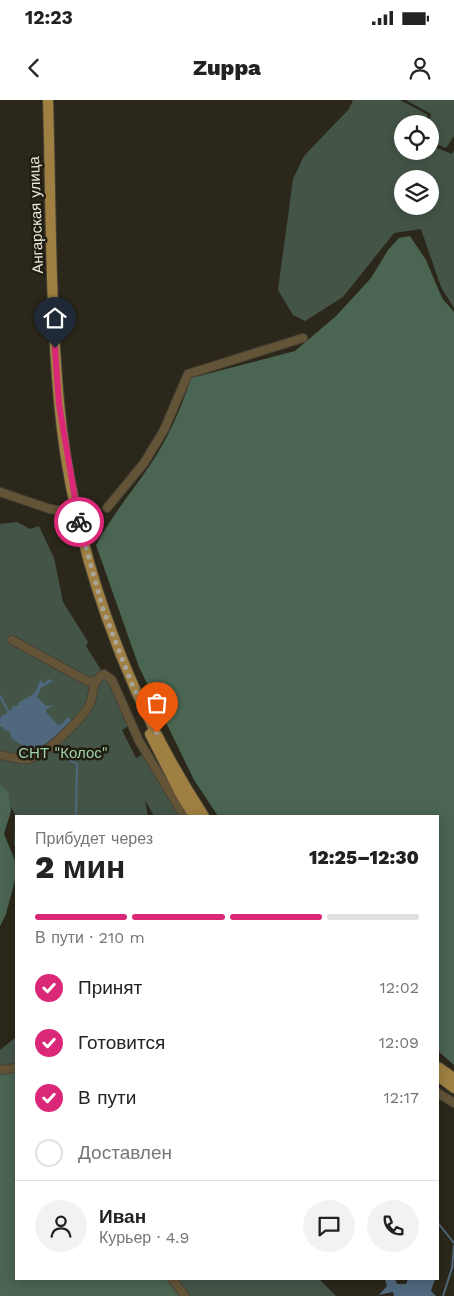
<!DOCTYPE html>
<html lang="ru">
<meta charset="utf-8">
<style>
:root{--surface:#fff;--page:#f2f2f2;--text:#222;--muted:#767676;--line:#e0e0e0;--accent:#db2777}
body{margin:0;font-family:"Work Sans",sans-serif;background:var(--page);color:var(--text);height:100vh;display:flex;flex-direction:column;font-size:19px;white-space:nowrap}
*{box-sizing:border-box;margin:0}
p{font-size:16px;color:var(--muted)}
.icon{flex:none;width:28px;height:28px;fill:none;stroke:currentColor;stroke-width:2;stroke-linecap:round;stroke-linejoin:round}
.map{position:relative;flex:1;overflow:hidden}
.details{position:absolute;left:15px;top:715px;width:424px;height:465px;display:flex;flex-direction:column;background:var(--surface);border-radius:0px;box-shadow:0 2px 12px #0003}
.details>*{flex:none}
.tools{position:absolute;left:394px;top:15px;display:grid;gap:10px}
.tools a{display:grid;place-items:center;width:45px;height:45px;border-radius:50%;background:var(--surface);box-shadow:0 2px 12px #0003;font-size:25px}
.pin{position:absolute;display:grid;place-items:center;width:42px;height:42px;color:#fff;margin:-51px -21px;border-radius:50% 50% 50% 0;rotate:-45deg;box-shadow:0 0 5px #0007}
.pin .icon{rotate:45deg}
.courier{position:absolute;display:grid;place-items:center;width:50px;height:50px;margin:-25px;border:4px solid #db2777;border-radius:50%;background:#fff;color:#222;box-shadow:0 1px 6px #0007}
.summary em{font-style:normal;font-weight:800}
.summary div{display:flex;flex-direction:column-reverse}
.summary{display:flex;align-items:center;justify-content:space-between;height:85px;padding:0 20px}
h1{font-size:32px;font-weight:800;line-height:38px}
.bar{display:grid;grid-template-columns:repeat(4,1fr);gap:8px 5px;align-content:center;height:60px;padding:0 20px}
.bar i{height:6px;border-radius:4px;background:var(--line)}
.bar .selected{background:var(--accent)}
.bar p{grid-column:span 4}
.line{display:flex;align-items:center;gap:12px;padding:0 20px;border-top:1px solid var(--line)}
.line div{flex:1}
.round{display:grid;place-items:center;flex:none;width:52px;height:52px;border-radius:26px;background:var(--page)}
ol{padding:0 20px;list-style:none}
li{display:flex;align-items:center;gap:15px;height:55px}
li p{margin-inline-start:auto}
li .icon{padding:5px;border-radius:50%;background:var(--accent);color:#fff;stroke-width:4}
li:last-child{color:var(--muted)}
li i{width:28px;height:28px;border:2px solid var(--line);border-radius:50%}
.status{display:flex;justify-content:space-between;align-items:center;height:35px;padding:0 25px;background:var(--surface);direction:ltr}
.status svg{height:14px;fill:currentColor}
header{display:flex;justify-content:space-between;align-items:center;height:65px;padding:0 20px;background:var(--surface);font-size:22px;font-weight:800}
.map>svg:first-child{display:block}
</style>
<div class="status"><b>12:23</b><svg viewBox="0 0 49 12"><path d="M0 12V9h3v3zM5 12V6h3v6zM10 12V3h3v9zM15 12V0h3v12zM26 1h20v11H26zM47 4h2v5h-2z"/></svg></div>
<header><svg class="icon" aria-label="back" viewBox="0 0 24 24"><path d="M15 5l-7 7 7 7"/></svg>Zuppa<svg class="icon" aria-label="person" viewBox="0 0 24 24"><circle cx="12" cy="8" r="4"/><path d="M4 21q1-7 8-7t8 7"/></svg></header>
<div class="map">
<svg width="454" height="1196" viewBox="0 0 454 1196">
<rect width="100%" height="100%" fill="#2b271a"/>
<g fill="#445548" fill-rule="evenodd">
<path d="M 353,0 L 400,0 L 428,15 L 425,24 L 402,24 L 402,51 L 430,51 L 430,45 L 452,54 L 454,50 L 454,208 L 441,187 L 421,129 L 394,133 L 343,197 L 305,221 L 293,215 L 278,190 L 293,79 L 304,56 L 349,9 ZM 402,79 L 430,79 L 430,106 L 402,106 Z"/>
<path d="M 406,0 L 454,0 L 454,36 L 446,48 L 430,42 L 430,24 L 428,24 L 431,14 Z"/>
<path d="M 17,422 L 30,429 L 39,426 L 54,458 L 63,502 L 88,542 L 86,546 L 109,583 L 128,626 L 122,630 L 136,658 L 142,655 L 179,716 L 154,716 L 145,700 L 148,716 L 16,716 L 16,748 L 14,745 L 15,714 L 0,690 L 0,424 Z"/>
<path d="M 16,937 L 16,963 L 0,967 L 0,950 Z"/>
<path d="M 173,1179 L 319,1179 L 336,1196 L 186,1196 Z"/>
</g>
<g fill="#4a6551">
<path d="M 410,136 L 426,160 L 442,198 L 454,212 L 454,965 L 438,951 L 438,716 L 218,716 L 194,680 L 139,567 L 96,445 C 111,417 130,394 148,368 C 167,341 181,309 191,278 L 295,251 L 336,216 L 371,178 L 388,150 L 399,138 Z"/>
<path d="M 0,684 L 8,692 L 11,711 L 4,734 L 16,763 L 15,780 L 6,814 L 0,826 Z"/>
<path d="M 16,970 L 16,1179 L 173,1179 L 186,1196 L 0,1196 L 0,971 Z"/>
</g>
<g fill="#4f687d">
<path d="M 41,578 L 41,582 L 44,583 L 49,579 L 53,581 L 41,588 L 37,597 L 46,606 L 55,605 L 47,609 L 46,612 L 58,625 L 62,624 L 68,617 L 72,621 L 48,643 L 44,644 L 39,650 L 29,653 L 25,645 L 22,645 L 12,639 L 10,632 L 4,630 L 4,628 L 0,626 L 0,618 L 4,614 L 7,614 L 7,610 L 12,610 L 12,607 L 19,605 L 18,603 L 35,593 Z"/>
<path d="M 385,1179 L 395,1179 L 397,1184 L 406,1184 L 408,1179 L 435,1179 L 431,1191 L 436,1196 L 394,1196 L 393,1192 L 379,1195 L 387,1186 Z"/>
</g>
<g fill="none" stroke-linecap="round" stroke-linejoin="round">
<g stroke="#4f687d" stroke-width="2">
<path d="M 0,596 L 8,611"/>
<path d="M 57,652 L 77,664 L 76,716"/>
<path d="M 438,1123 L 454,1143"/>
<path d="M 443,1196 L 452,1168 L 454,1146"/>
</g>
<g stroke="#464236" stroke-width="10">
<g id="minor">
<path d="M 0,392 L 50,409 L 71,412"/>
<path d="M 107,408 L 144,363 L 164,330 L 188,274 L 303,238"/>
<path d="M 12,540 L 87,581 L 95,582"/>
<path d="M 0,655 C 8,656 18,660 27,659 C 42,659 83,618 90,604 C 94,593 92,579 104,574 L 112,580 L 139,641 L 184,716"/>
<path d="M 0,970 L 16,968"/>
<path d="M 438,993 L 454,1003"/>
<path d="M 172,1179 L 185,1196"/>
</g>
</g>
<g stroke="#464236" stroke-width="12">
<g id="major">
<path d="M 48,0 C 51,101 50,202 59,302 C 72,446 125,595 204,716"/>
<path d="M 150,634 L 180,693 L 194,716"/>
<path d="M 438,967 L 454,978"/>
<path d="M 438,976 L 454,988"/>
</g>
</g>
<use href="#minor" stroke="#635438" stroke-width="8"/>
<use href="#major" stroke="#9f8042" stroke-width="10"/>
</g>
<g fill="none" stroke-linecap="round" stroke-linejoin="round">
<path stroke="#a8a59b" stroke-width="5" stroke-dasharray="0 9" d="M 79,422 L 103,509 L 132,584 L 157,633"/>
<path stroke="#db2777" stroke-width="6" d="M 55,248 L 59,304 L 79,422"/>
</g>
<g text-anchor="middle" stroke-width="5" stroke-linejoin="round" paint-order="stroke">
<g font-size="15" fill="#ebe9e1" stroke="#211e11">
<text transform="translate(36 115) rotate(-92)" y="5">Ангарская улица</text>
</g>
<g font-size="15" fill="#9fd2ac" stroke="#211e11">
<text x="63" y="658">СНТ "Колос"</text>
</g>
</g>
</svg>
<div class="tools">
<a><svg class="icon" aria-label="locate" viewBox="0 0 24 24"><circle cx="12" cy="12" r="6"/><path d="M12 2v4M12 18v4M2 12h4M18 12h4"/></svg></a>
<a><svg class="icon" aria-label="layers" viewBox="0 0 24 24"><path d="M12 4l9 5-9 5-9-5zM3 14l9 5 9-5"/></svg></a>
</div>
<div class="pin" style="left:157px;top:633px;background:#ea580c"><svg class="icon" aria-label="bag" viewBox="0 0 24 24"><path d="M5 8h14l-1 12H6zM9 8a3 3 0 0 1 6 0"/></svg></div>
<div class="pin" style="left:55px;top:248px;background:#1f2937"><svg class="icon" aria-label="home" viewBox="0 0 24 24"><path d="M3 11l9-7 9 7M6 9v11h12V9"/></svg></div>
<div class="courier" style="left:79px;top:422px"><svg class="icon" aria-label="bike" viewBox="0 0 24 24"><circle cx="6" cy="16" r="4"/><circle cx="18" cy="16" r="4"/><path d="M6 16l4-8h5l3 8M10 8l3 8H6M13 5h3"/></svg></div>
<section class="details">
<div class="summary"><div><h1>2 мин</h1><p>Прибудет через</p></div><em>12:25–12:30</em></div>
<div class="bar"><i class="selected"></i><i class="selected"></i><i class="selected"></i><i></i><p>В пути · 210 m</p></div>
<ol>
<li><svg class="icon" aria-label="check" viewBox="0 0 24 24"><path d="M5 12l5 5 9-10"/></svg>Принят<p>12:02</p></li>
<li><svg class="icon" aria-label="check" viewBox="0 0 24 24"><path d="M5 12l5 5 9-10"/></svg>Готовится<p>12:09</p></li>
<li><svg class="icon" aria-label="check" viewBox="0 0 24 24"><path d="M5 12l5 5 9-10"/></svg>В пути<p>12:17</p></li>
<li><i></i>Доставлен</li>
</ol>
<div class="line" style="height:90px"><a class="round"><svg class="icon" aria-label="person" viewBox="0 0 24 24"><circle cx="12" cy="8" r="4"/><path d="M4 21q1-7 8-7t8 7"/></svg></a><div><b>Иван</b><p>Курьер · 4.9</p></div><a class="round"><svg class="icon" aria-label="chat" viewBox="0 0 24 24"><path d="M4 5h16v11H9l-5 4z"/></svg></a><a class="round"><svg class="icon" aria-label="phone" viewBox="0 0 24 24"><path d="M5 4h4l2 5-3 2q2 4 5 5l2-3 5 2v4C11 20 4 13 5 4z"/></svg></a></div>
</section>
</div>
